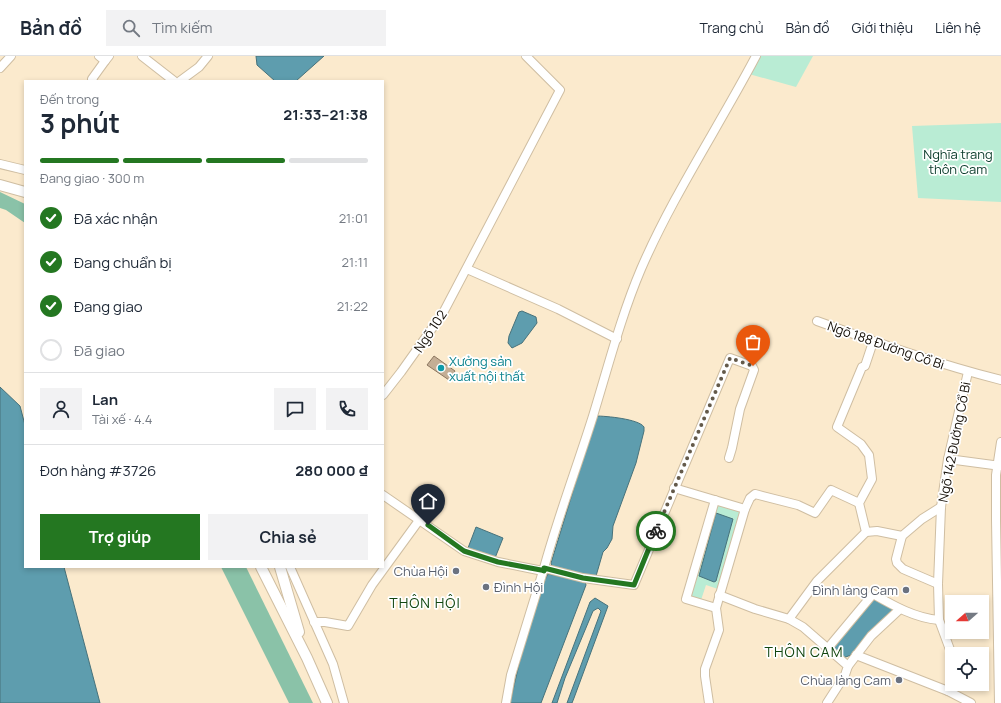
<!DOCTYPE html>
<html lang="vi">
<meta charset="utf-8">
<style>
:root{--surface:#fff;--page:#f2f2f3;--text:#1f2937;--muted:#747a83;--line:#e0e1e3;--accent:#247721}
body{margin:0;font-family:Manrope,sans-serif;background:var(--page);color:var(--text);height:100vh;display:flex;flex-direction:column;font-size:15px;white-space:nowrap}
*{box-sizing:border-box;margin:0}
p{font-size:13px;color:var(--muted)}
.icon{flex:none;width:22px;height:22px;fill:none;stroke:currentColor;stroke-width:2;stroke-linecap:round;stroke-linejoin:round}
.map{position:relative;flex:1;overflow:hidden}
.sheet{position:absolute;left:24px;top:24px;width:360px;height:488px;display:flex;flex-direction:column;background:var(--surface);border-radius:0px;box-shadow:0 2px 6px #0003}
.sheet>*{flex:none}
.needle{width:26px;rotate:249deg}
.fabs{position:absolute;left:945px;top:539px;display:grid;gap:8px}
.fabs a{display:grid;place-items:center;width:44px;height:44px;border-radius:0px;background:var(--surface);box-shadow:0 2px 6px #0003;font-size:20px}
.pin{position:absolute;display:grid;place-items:center;width:34px;height:34px;color:#fff;margin:-41px -17px;border-radius:50% 50% 50% 0;rotate:-45deg;box-shadow:0 0 4px #0007}
.pin .icon{rotate:45deg}
.courier{position:absolute;display:grid;place-items:center;width:40px;height:40px;margin:-20px;border:3px solid #247721;border-radius:50%;background:#fff;color:#222;box-shadow:0 1px 5px #0007}
.head em{font-style:normal;font-weight:700}
.head div{display:flex;flex-direction:column-reverse}
.head{display:flex;align-items:center;justify-content:space-between;height:68px;padding:0 16px}
h1{font-size:26px;font-weight:700;line-height:30px}
.bar{display:grid;grid-template-columns:repeat(4,1fr);gap:6px 4px;align-content:center;height:48px;padding:0 16px}
.bar i{height:5px;border-radius:3px;background:var(--line)}
.bar .current{background:var(--accent)}
.bar p{grid-column:span 4}
.line{display:flex;align-items:center;gap:10px;padding:0 16px;border-top:1px solid var(--line)}
.line div{flex:1}
.round{display:grid;place-items:center;flex:none;width:42px;height:42px;border-radius:0px;background:var(--page)}
ol{padding:0 16px;list-style:none}
li{display:flex;align-items:center;gap:12px;height:44px}
li p{margin-inline-start:auto}
li .icon{padding:4px;border-radius:50%;background:var(--accent);color:#fff;stroke-width:4}
li:last-child{color:var(--muted)}
li i{width:22px;height:22px;border:2px solid var(--line);border-radius:50%}
.action{display:flex;gap:8px;margin-top:auto;padding:8px 16px}
.action a{flex:1;height:46px;border-radius:0px;background:var(--accent);color:#fff;font-size:16px;font-weight:700;line-height:46px;text-align:center}
.action a+a{background:var(--page);color:var(--text)}
header{display:flex;align-items:center;gap:24px;box-sizing:border-box;height:56px;padding:0 20px;background:var(--surface);border-bottom:1px solid var(--line)}
header strong{font-size:19px}
nav{display:flex;gap:22px;margin-inline-start:auto;font-size:14px}
.search{width:280px;height:36px;background:var(--page);display:flex;align-items:center;gap:10px;box-sizing:border-box;padding:0 14px;border-radius:0px;color:var(--muted);font-size:15px}
.map>svg:first-child{display:block}
</style>
<header>
<strong>Bản đồ</strong>
<div class="search"><svg class="icon" aria-label="search" viewBox="0 0 24 24"><circle cx="10" cy="10" r="6"/><path d="M15 15l6 6"/></svg>Tìm kiếm</div>
<nav><a>Trang chủ</a><a>Bản đồ</a><a>Giới thiệu</a><a>Liên hệ</a></nav>
</header>
<div class="map">
<svg width="1001" height="647" viewBox="0 0 1001 647">
<rect width="100%" height="100%" fill="#fbeacd"/>
<g fill="#b9ecd4">
<path d="M 759,0 L 813,0 L 796,31 L 749,18 Z"/>
<path d="M 1001,67 L 1001,146 L 918,142 L 912,70 Z"/>
<path d="M 715,444 L 745,453 L 721,534 L 706,529 L 700,547 L 686,543 Z"/>
</g>
<g fill="#8ac2a8">
<path d="M 0,136 L 25,148 L 25,167 L 6,154 L 0,152 Z"/>
<path d="M 221,511 L 246,511 L 313,647 L 289,647 Z"/>
</g>
<g fill="#5e9dae" stroke="#47727b">
<path d="M 256,0 L 324,0 L 296,25 L 275,25 L 257,9 Z"/>
<path d="M 522,255 L 536,261 L 537,267 L 522,287 L 512,292 L 508,287 L 509,280 L 519,256 Z"/>
<path d="M 0,331 L 20,350 L 25,369 L 25,511 L 64,511 L 100,647 L 0,647 Z"/>
<path d="M 596,360 C 606,360 639,363 644,371 L 644,375 L 636,407 L 613,470 L 612,483 L 607,492 L 603,496 L 596,520 L 589,520 L 552,510 L 551,507 Z"/>
<path d="M 716,457 L 733,463 L 716,525 L 714,526 L 699,520 Z"/>
<path d="M 476,471 L 503,482 L 495,502 L 468,492 Z"/>
<path d="M 548,518 L 585,525 L 586,529 L 541,647 L 510,647 L 520,604 L 540,533 Z"/>
<path d="M 595,542 L 608,550 L 574,642 L 572,647 L 567,647 L 601,555 L 598,552 L 593,555 L 565,622 L 557,647 L 552,647 L 590,546 Z"/>
<path d="M 876,542 L 892,553 L 892,554 L 867,579 L 851,599 L 843,602 L 834,593 L 834,591 L 871,545 Z"/>
</g>
<path fill="#c4ae95" stroke="#8c7760" d="M 434,300 L 455,315 L 449,324 L 427,309 Z"/>
<g fill="none" stroke-linecap="round" stroke-linejoin="round">
<g stroke="#cfbea2" stroke-width="10">
<g id="minor">
<path d="M 99,0 L 105,5 L 109,0"/>
<path d="M 142,0 L 174,25"/>
<path d="M 0,12 L 11,0"/>
<path d="M 93,25 L 92,23 L 105,5"/>
<path d="M 180,25 L 199,11 L 208,0"/>
<path d="M 0,108 L 25,114"/>
<path d="M 467,213 L 558,253 L 617,283"/>
<path d="M 817,265 C 878,287 938,308 1001,324"/>
<path d="M 383,339 L 401,316 L 443,257 L 560,34 L 526,0"/>
<path d="M 948,403 L 1001,410"/>
<path d="M 674,432 L 745,453 L 716,552 L 719,574 L 705,613 L 705,620 L 709,647"/>
<path d="M 383,439 L 464,495 L 498,506 L 543,515"/>
<path d="M 715,444 L 686,543 L 716,552"/>
<path d="M 745,453 L 750,442 L 755,438 L 798,449 L 815,457 L 831,434 L 859,447"/>
<path d="M 866,476 L 877,475 L 902,480"/>
<path d="M 290,511 L 333,608 L 344,647"/>
<path d="M 544,512 C 558,461 577,411 593,360 C 608,311 621,260 641,213 C 673,139 718,72 756,0"/>
<path d="M 938,528 L 903,513 L 897,507 L 896,503 L 902,480 L 922,463 L 941,451"/>
<path d="M 719,539 L 755,553 L 789,563"/>
<path d="M 314,566 L 325,566 L 348,570 L 372,529 L 420,463"/>
<path d="M 828,592 L 873,538 C 894,550 915,562 939,564"/>
<path d="M 856,599 L 948,635"/>
<path d="M 952,599 L 939,564 L 938,528 L 941,451 L 948,403 L 968,316"/>
<path d="M 848,610 L 871,580 L 900,553"/>
<path d="M 952,625 L 948,635 L 971,647"/>
<path d="M 506,647 L 511,619 L 544,512 L 583,522 L 634,529 L 730,302 L 752,310 L 754,314 L 740,353 L 732,392 L 729,402"/>
<path d="M 827,647 L 845,619 L 848,610 L 803,571 L 789,563 L 817,525 L 866,476 L 859,447 L 872,423 L 869,399 L 861,388 L 837,371 L 862,311 L 865,310 L 873,286"/>
<path d="M 999,647 L 996,464 L 996,419 L 1001,386"/>
</g>
</g>
<g stroke="#cfbea2" stroke-width="12">
<g id="major">
<path d="M 0,129 L 25,136"/>
<path d="M 261,511 L 307,602 L 327,647"/>
<path d="M 280,511 L 299,576"/>
</g>
</g>
<use href="#minor" stroke="#fff" stroke-width="8"/>
<use href="#major" stroke="#fff" stroke-width="10"/>
</g>
<g fill="none" stroke-linecap="round" stroke-linejoin="round">
<path stroke="#645a4a" stroke-width="4" stroke-dasharray="0 7.2" d="M 656,475 L 730,302 L 753,310"/>
<path stroke="#247721" stroke-width="5" d="M 428,469 L 464,495 L 498,506 L 541,514 L 544,515 L 544,512 L 583,522 L 634,529 L 656,475"/>
</g>
<circle fill="#0f9aa8" stroke="#fff" stroke-width="1.5" cx="441" cy="312" r="4"/>
<g fill="#6b7280" stroke="#fff" stroke-width="1.5">
<circle cx="456" cy="515" r="4"/>
<circle cx="486" cy="531" r="4"/>
<circle cx="906" cy="534" r="4"/>
<circle cx="899" cy="624" r="4"/>
</g>
<g text-anchor="middle" stroke-width="3.5" stroke-linejoin="round" paint-order="stroke">
<g font-size="13" fill="#073928" stroke="#fff">
<text x="958" y="103">Nghĩa trang<tspan x="958" dy="15">thôn Cam</tspan></text>
</g>
<g font-size="13" fill="#120c04" stroke="#fff">
<text transform="translate(430 275) rotate(-56)" y="5">Ngõ 102</text>
<text transform="translate(886 289) rotate(19)" y="5">Ngõ 188 Đường Cổ Bi</text>
<text transform="translate(954 386) rotate(-79)" y="5">Ngõ 142 Đường Cổ Bi</text>
</g>
<g font-size="13" fill="#0d838f" stroke="#fff" text-anchor="start">
<text x="449" y="310">Xưởng sản<tspan x="449" dy="15">xuất nội thất</tspan></text>
</g>
<g font-size="13" fill="#5b616d" stroke="#fff" text-anchor="end">
<text x="448" y="520">Chùa Hội</text>
<text x="494" y="536" text-anchor="start">Đình Hội</text>
<text x="898" y="539">Đình làng Cam</text>
<text x="891" y="629">Chùa làng Cam</text>
</g>
<g font-size="14" letter-spacing="1" fill="#124610" stroke="#fff">
<text x="425" y="552">THÔN HỘI</text>
<text x="804" y="601">THÔN CAM</text>
</g>
</g>
</svg>
<div class="fabs">
<a><svg class="needle" viewBox="-14 -14 28 28"><path d="M0-13l5 13h-10z" fill="#e53935"/><path d="M0 13l5-13h-10z" fill="#747a83"/></svg></a>
<a><svg class="icon" aria-label="locate" viewBox="0 0 24 24"><circle cx="12" cy="12" r="6"/><path d="M12 2v4M12 18v4M2 12h4M18 12h4"/></svg></a>
</div>
<div class="pin" style="left:753px;top:310px;background:#ea580c"><svg class="icon" aria-label="bag" viewBox="0 0 24 24"><path d="M5 8h14l-1 12H6zM9 8a3 3 0 0 1 6 0"/></svg></div>
<div class="pin" style="left:428px;top:469px;background:#1f2937"><svg class="icon" aria-label="home" viewBox="0 0 24 24"><path d="M3 11l9-7 9 7M6 9v11h12V9"/></svg></div>
<div class="courier" style="left:656px;top:475px"><svg class="icon" aria-label="bike" viewBox="0 0 24 24"><circle cx="6" cy="16" r="4"/><circle cx="18" cy="16" r="4"/><path d="M6 16l4-8h5l3 8M10 8l3 8H6M13 5h3"/></svg></div>
<section class="sheet">
<div class="head"><div><h1>3 phút</h1><p>Đến trong</p></div><em>21:33–21:38</em></div>
<div class="bar"><i class="current"></i><i class="current"></i><i class="current"></i><i></i><p>Đang giao · 300 m</p></div>
<ol>
<li><svg class="icon" aria-label="check" viewBox="0 0 24 24"><path d="M5 12l5 5 9-10"/></svg>Đã xác nhận<p>21:01</p></li>
<li><svg class="icon" aria-label="check" viewBox="0 0 24 24"><path d="M5 12l5 5 9-10"/></svg>Đang chuẩn bị<p>21:11</p></li>
<li><svg class="icon" aria-label="check" viewBox="0 0 24 24"><path d="M5 12l5 5 9-10"/></svg>Đang giao<p>21:22</p></li>
<li><i></i>Đã giao</li>
</ol>
<div class="line" style="height:72px"><a class="round"><svg class="icon" aria-label="person" viewBox="0 0 24 24"><circle cx="12" cy="8" r="4"/><path d="M4 21q1-7 8-7t8 7"/></svg></a><div><b>Lan</b><p>Tài xế · 4.4</p></div><a class="round"><svg class="icon" aria-label="chat" viewBox="0 0 24 24"><path d="M4 5h16v11H9l-5 4z"/></svg></a><a class="round"><svg class="icon" aria-label="phone" viewBox="0 0 24 24"><path d="M5 4h4l2 5-3 2q2 4 5 5l2-3 5 2v4C11 20 4 13 5 4z"/></svg></a></div>
<div class="line" style="height:52px"><div>Đơn hàng #3726</div><b>280 000 ₫</b></div>
<div class="action"><a>Trợ giúp</a><a>Chia sẻ</a></div>
</section>
</div>
